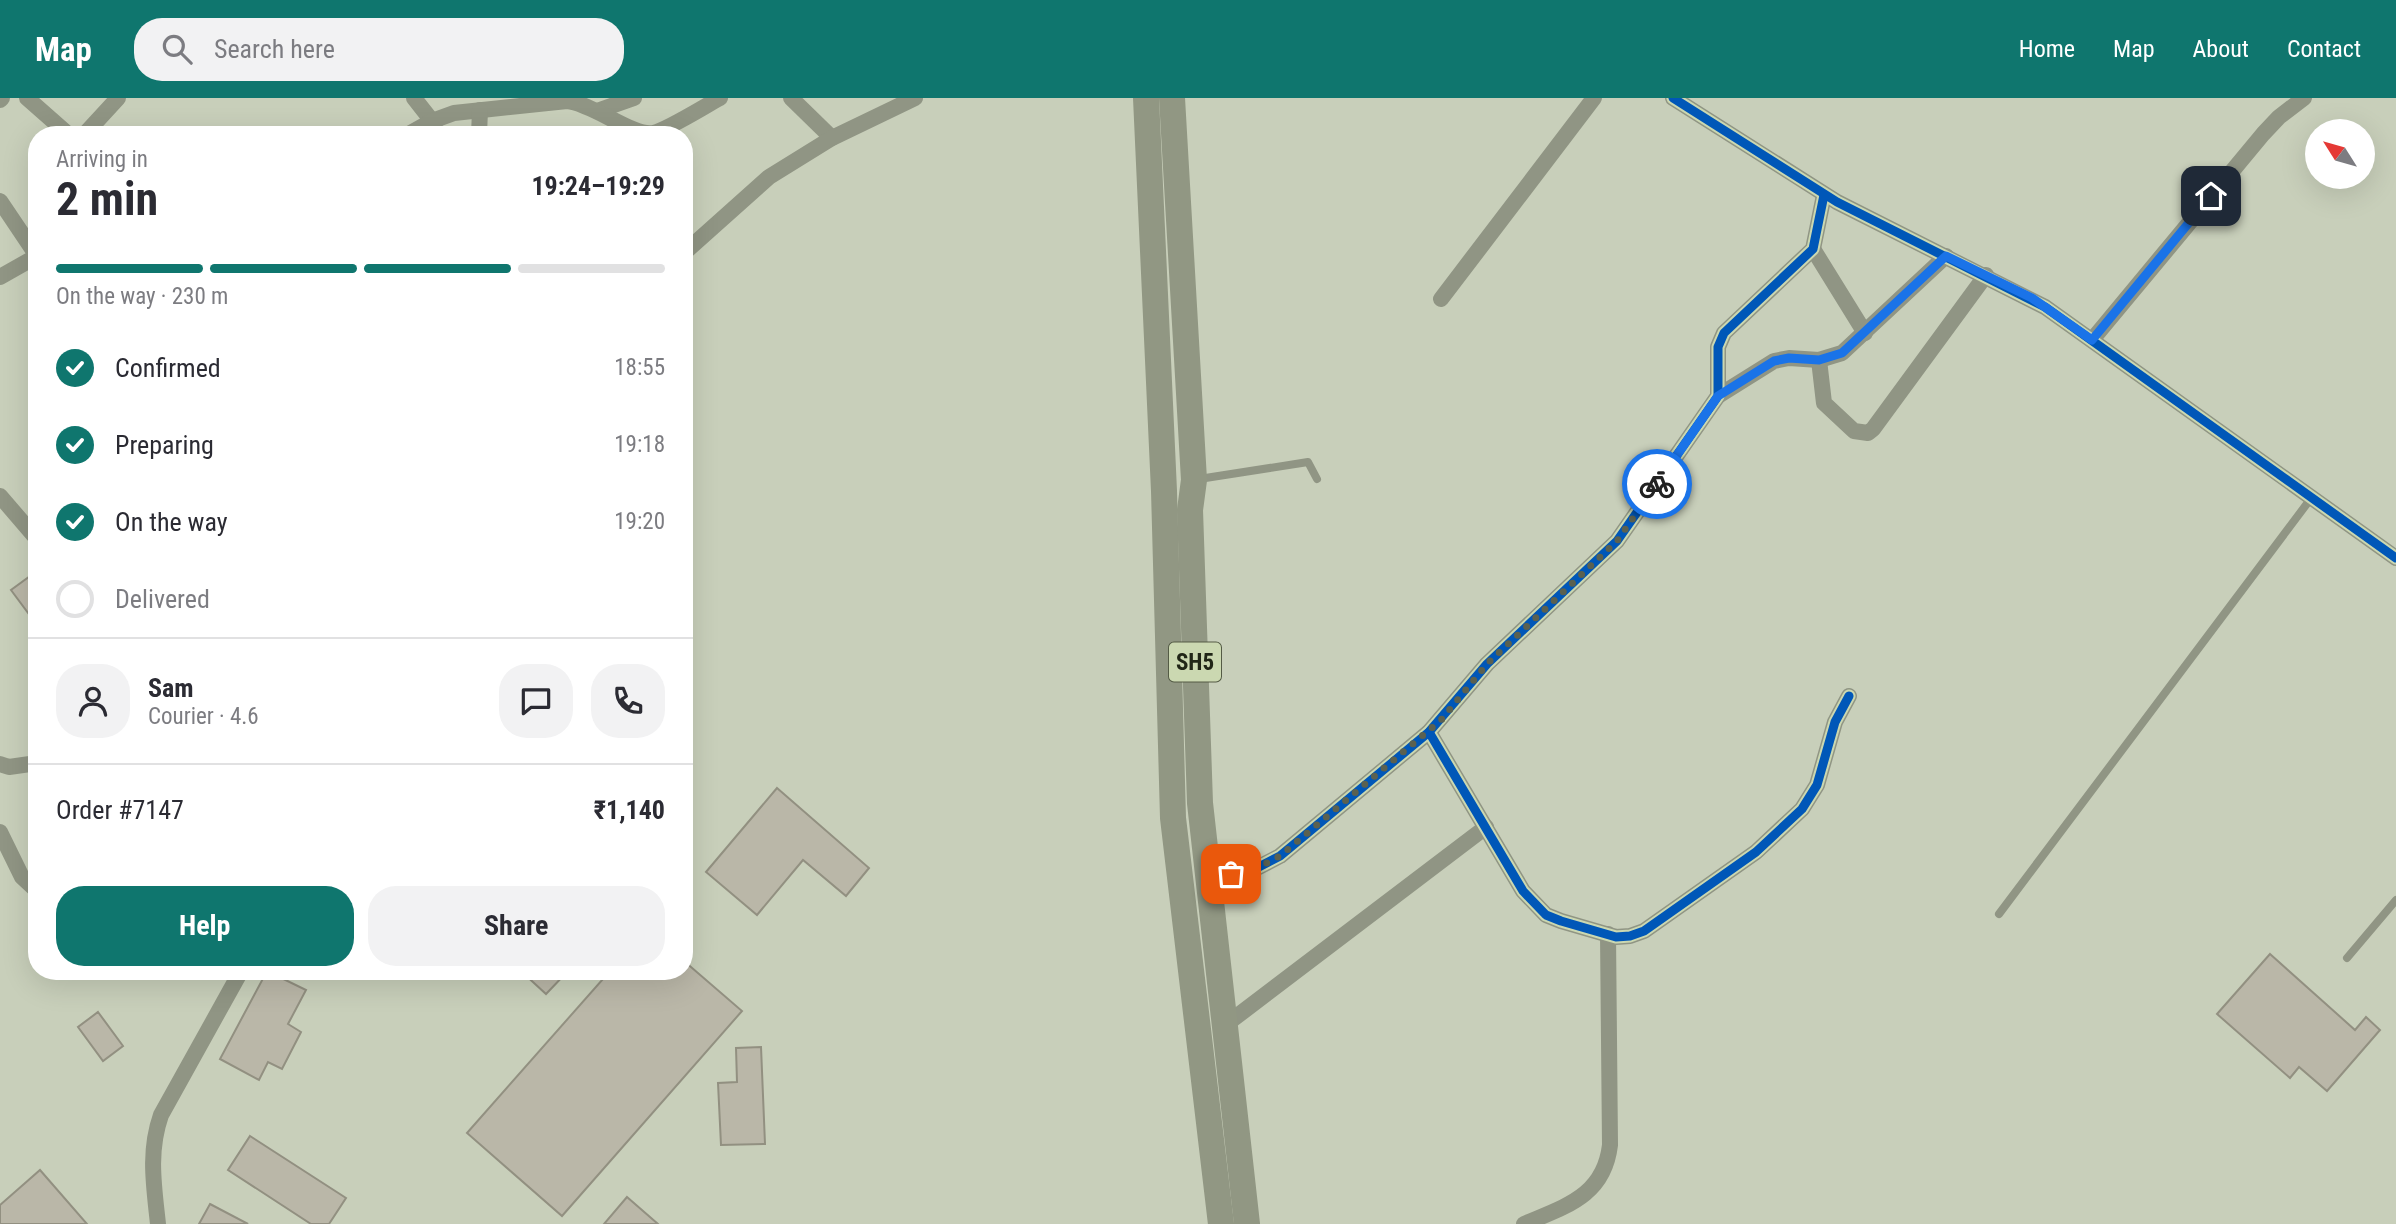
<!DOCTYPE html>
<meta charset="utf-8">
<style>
:root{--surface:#fff;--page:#f2f2f3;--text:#2b2b33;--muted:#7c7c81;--line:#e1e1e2;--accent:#0f766e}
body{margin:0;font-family:"Roboto Condensed",sans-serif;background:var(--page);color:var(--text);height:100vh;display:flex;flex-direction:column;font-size:26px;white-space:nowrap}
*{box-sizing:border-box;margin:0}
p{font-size:23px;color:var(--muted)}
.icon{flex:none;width:38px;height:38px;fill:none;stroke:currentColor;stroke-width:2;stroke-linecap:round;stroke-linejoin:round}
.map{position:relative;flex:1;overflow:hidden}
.panel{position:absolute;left:28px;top:28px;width:665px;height:854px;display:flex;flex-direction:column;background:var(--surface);border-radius:28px;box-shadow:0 7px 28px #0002}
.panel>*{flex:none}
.needle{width:46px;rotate:307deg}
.tools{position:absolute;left:2305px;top:21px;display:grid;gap:14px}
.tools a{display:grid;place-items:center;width:70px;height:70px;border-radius:50%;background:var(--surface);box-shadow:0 7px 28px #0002;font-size:35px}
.pin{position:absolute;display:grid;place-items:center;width:60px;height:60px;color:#fff;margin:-30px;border-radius:14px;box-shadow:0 4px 10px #0006}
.courier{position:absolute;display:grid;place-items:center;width:70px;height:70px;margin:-35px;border:5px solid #1a73e8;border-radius:50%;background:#fff;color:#222;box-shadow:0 2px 9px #0007}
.overview em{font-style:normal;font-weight:700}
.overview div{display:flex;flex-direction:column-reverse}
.overview{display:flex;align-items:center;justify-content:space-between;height:119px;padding:0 28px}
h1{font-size:46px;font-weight:700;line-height:52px}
.bar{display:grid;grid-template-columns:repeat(4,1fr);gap:10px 7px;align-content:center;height:84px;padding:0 28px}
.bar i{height:9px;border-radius:5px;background:var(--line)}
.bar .current{background:var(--accent)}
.bar p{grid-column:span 4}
.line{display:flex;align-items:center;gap:18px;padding:0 28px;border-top:2px solid var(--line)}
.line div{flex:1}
.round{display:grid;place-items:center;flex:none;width:74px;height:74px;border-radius:28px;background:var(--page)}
ol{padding:0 28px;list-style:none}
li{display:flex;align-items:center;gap:21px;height:77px}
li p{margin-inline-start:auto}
li .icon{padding:7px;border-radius:50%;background:var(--accent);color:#fff;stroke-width:4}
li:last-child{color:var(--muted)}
li i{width:38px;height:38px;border:4px solid var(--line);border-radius:50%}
.button{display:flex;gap:14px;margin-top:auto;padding:14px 28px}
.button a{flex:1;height:80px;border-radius:28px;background:var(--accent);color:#fff;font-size:28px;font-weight:700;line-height:80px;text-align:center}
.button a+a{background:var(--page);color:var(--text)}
header{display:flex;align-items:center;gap:42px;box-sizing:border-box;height:98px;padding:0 35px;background:var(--accent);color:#fff}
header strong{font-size:33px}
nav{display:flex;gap:38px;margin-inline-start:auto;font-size:24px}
.search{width:490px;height:63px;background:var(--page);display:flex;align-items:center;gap:18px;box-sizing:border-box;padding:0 24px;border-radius:28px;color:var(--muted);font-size:26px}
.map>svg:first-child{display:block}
</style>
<header>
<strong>Map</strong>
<div class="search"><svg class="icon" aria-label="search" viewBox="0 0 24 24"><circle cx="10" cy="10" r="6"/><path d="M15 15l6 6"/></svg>Search here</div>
<nav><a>Home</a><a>Map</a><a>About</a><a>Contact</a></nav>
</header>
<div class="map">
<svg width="2396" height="1126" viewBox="0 0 2396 1126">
<rect width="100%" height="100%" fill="#c8cfba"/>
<g fill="#bab7a8" stroke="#929081" stroke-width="2">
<path d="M 37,473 L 37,527 L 11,492 Z"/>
<path d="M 777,690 L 869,770 L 846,798 L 803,762 L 757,817 L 706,774 Z"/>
<path d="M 2270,856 L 2355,932 L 2366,919 L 2380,932 L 2327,993 L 2299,969 L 2290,980 L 2217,916 Z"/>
<path d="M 684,863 L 742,913 L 562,1118 L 467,1035 L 610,873 L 684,873 Z"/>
<path d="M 267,873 L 306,892 L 288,926 L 301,934 L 282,971 L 268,964 L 259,982 L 220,961 Z"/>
<path d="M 521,873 L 568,873 L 546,896 Z"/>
<path d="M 98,914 L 123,948 L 103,963 L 78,929 Z"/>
<path d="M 761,949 L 765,1046 L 721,1047 L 718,985 L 737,984 L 736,950 Z"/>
<path d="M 250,1038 L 346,1100 L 329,1126 L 311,1126 L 228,1072 Z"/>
<path d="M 40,1072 L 87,1126 L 0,1126 L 0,1107 Z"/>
<path d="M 627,1099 L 658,1126 L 604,1126 Z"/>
<path d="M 210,1106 L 248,1126 L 199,1126 Z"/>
</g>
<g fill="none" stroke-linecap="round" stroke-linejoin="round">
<g stroke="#909584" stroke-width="8">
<path d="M 1199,381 L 1308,364 L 1317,381"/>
<path d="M 1999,816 L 2312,399"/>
<path d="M 2347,860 L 2396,802"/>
</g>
<g stroke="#909584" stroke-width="16">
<path d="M 27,0 L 69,37"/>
<path d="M 414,0 L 432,23 L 438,37"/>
<path d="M 791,0 L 832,40"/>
<path d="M 1673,0 L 1837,104 L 2045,209 L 2396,460"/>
<path d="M 0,2 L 2,0"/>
<path d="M 597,13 L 634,0"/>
<path d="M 84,37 L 118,0"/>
<path d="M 407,37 L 432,23 L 454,15 L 567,3 C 592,5 634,39 653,35 C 667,32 705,8 720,0"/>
<path d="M 479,37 L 480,12"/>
<path d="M 0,103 L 33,152"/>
<path d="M 1813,151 L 1865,235"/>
<path d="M 684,155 L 769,79 L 832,40 L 915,0"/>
<path d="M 0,179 L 37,158"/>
<path d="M 1441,201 L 1594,0"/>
<path d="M 2092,242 L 2263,36 L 2279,19 L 2304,0"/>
<path d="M 1819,262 L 1824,305 L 1854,333 L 1868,335 L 1873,331 L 1986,177"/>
<path d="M 1718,298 L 1774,263 L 1789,260 L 1819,262 L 1842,255 L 1946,158"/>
<path d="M 0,398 L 37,441"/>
<path d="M 1429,634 L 1523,793 L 1546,817 L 1561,823 L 1616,839 L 1630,838 L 1644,833 L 1756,754 L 1802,711 L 1817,687 L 1835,624 L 1849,598"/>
<path d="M 0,666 L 9,669 L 37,665"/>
<path d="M 0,734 L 22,779 L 37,793"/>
<path d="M 1208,779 L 1253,772 L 1280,758 L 1429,634 L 1487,566 L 1617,443 L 1718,298 L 1718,249 L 1724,235 L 1813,151 L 1824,97"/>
<path d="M 1224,928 L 1486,729"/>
<path d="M 158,1126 C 154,1088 148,1054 161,1017 L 241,873"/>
<path d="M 1524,1126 C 1566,1108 1604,1098 1610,1047 L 1608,836"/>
</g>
<g stroke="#919783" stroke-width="26">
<path d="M 1146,0 L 1164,393 L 1173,720 L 1221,1126"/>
<path d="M 1172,0 L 1194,382 L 1190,412 L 1200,705 L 1247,1126"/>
</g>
<g stroke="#cbd8b1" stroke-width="13">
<g id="cycleway">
<path d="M 1673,0 L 1837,104 L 2045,209 L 2396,460"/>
<path d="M 1429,634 L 1523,793 L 1546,817 L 1561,823 L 1616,839 L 1630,838 L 1644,833 L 1756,754 L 1802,711 L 1817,687 L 1835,624 L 1849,598"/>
<path d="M 1208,779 L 1253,772 L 1280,758 L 1429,634 L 1487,566 L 1617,443 L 1718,298 L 1718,249 L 1724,235 L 1813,151 L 1824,97"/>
</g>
</g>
<use href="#cycleway" stroke="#0057b8" stroke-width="9"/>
</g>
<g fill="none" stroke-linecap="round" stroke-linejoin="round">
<path stroke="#5b6150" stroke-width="7" stroke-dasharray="0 12.6" d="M 1231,776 L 1253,772 L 1280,758 L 1441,622 L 1487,566 L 1617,443 L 1657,386"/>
<path stroke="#1a73e8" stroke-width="9" d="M 1657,386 L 1718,298 L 1774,263 L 1789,260 L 1819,262 L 1842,255 L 1946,158 L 2032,200 L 2092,242 L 2211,98"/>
</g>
<g text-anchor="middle" stroke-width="5" stroke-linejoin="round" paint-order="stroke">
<rect fill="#cbd8b1" stroke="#545b45" stroke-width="2" x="1169" y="544.5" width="52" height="39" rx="5"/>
<g font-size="23" font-weight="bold" fill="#212617">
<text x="1195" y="572">SH5</text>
</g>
</g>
</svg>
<div class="tools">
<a><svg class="needle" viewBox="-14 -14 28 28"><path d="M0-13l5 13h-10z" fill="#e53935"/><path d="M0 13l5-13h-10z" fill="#7c7c81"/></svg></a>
</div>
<div class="pin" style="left:1231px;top:776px;background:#ea580c"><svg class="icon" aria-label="bag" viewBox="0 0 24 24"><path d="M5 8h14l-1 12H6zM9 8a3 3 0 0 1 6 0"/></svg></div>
<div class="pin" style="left:2211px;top:98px;background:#1f2937"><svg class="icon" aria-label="home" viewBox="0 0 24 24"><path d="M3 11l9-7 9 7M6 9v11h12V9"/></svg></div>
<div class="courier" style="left:1657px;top:386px"><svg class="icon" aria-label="bike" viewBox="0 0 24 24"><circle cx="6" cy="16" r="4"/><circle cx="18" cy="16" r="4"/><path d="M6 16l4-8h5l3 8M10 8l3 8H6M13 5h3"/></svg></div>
<section class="panel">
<div class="overview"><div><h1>2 min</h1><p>Arriving in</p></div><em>19:24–19:29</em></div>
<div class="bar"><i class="current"></i><i class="current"></i><i class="current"></i><i></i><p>On the way · 230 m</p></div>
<ol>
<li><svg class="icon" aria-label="check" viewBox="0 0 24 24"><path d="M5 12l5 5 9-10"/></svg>Confirmed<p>18:55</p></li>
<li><svg class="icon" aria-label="check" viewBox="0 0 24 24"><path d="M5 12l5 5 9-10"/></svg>Preparing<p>19:18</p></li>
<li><svg class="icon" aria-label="check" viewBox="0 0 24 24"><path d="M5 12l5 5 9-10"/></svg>On the way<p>19:20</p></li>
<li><i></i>Delivered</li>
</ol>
<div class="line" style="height:126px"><a class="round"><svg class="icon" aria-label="person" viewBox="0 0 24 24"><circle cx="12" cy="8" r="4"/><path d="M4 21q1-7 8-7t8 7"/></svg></a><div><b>Sam</b><p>Courier · 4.6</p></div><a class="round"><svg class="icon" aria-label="chat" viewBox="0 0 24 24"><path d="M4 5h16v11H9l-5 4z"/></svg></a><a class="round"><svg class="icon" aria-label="phone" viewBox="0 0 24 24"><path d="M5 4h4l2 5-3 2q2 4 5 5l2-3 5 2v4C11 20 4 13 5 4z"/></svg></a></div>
<div class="line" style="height:91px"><div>Order #7147</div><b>₹1,140</b></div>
<div class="button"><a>Help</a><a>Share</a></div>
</section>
</div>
